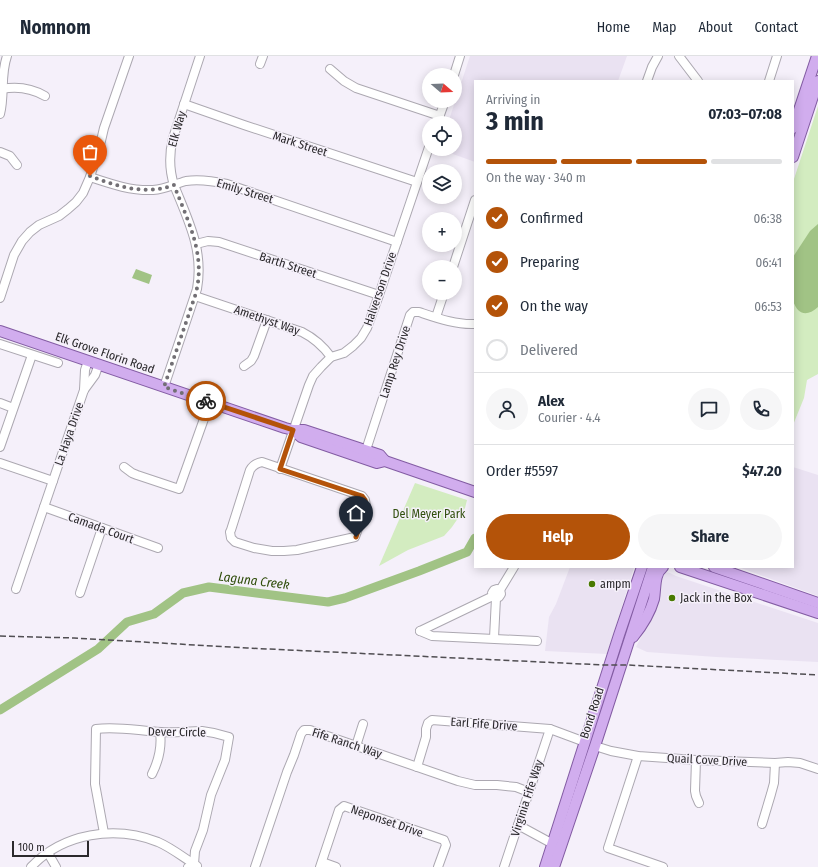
<!DOCTYPE html>
<meta charset="utf-8">
<style>
:root{--surface:#fff;--page:#f6f6f7;--text:#1f2937;--muted:#747a83;--line:#e0e1e3;--accent:#b45309}
body{margin:0;font-family:"Fira Sans Condensed",sans-serif;background:var(--page);color:var(--text);height:100vh;display:flex;flex-direction:column;font-size:15px;white-space:nowrap}
*{box-sizing:border-box;margin:0}
p{font-size:13px;color:var(--muted)}
.icon{flex:none;width:22px;height:22px;fill:none;stroke:currentColor;stroke-width:2;stroke-linecap:round;stroke-linejoin:round}
.map{position:relative;flex:1;overflow:hidden}
.drawer{position:absolute;left:474px;top:24px;width:320px;height:488px;display:flex;flex-direction:column;background:var(--surface);border-radius:0px;box-shadow:0 2px 10px #0003}
.drawer>*{flex:none}
.needle{width:26px;rotate:109deg}
.controls{position:absolute;left:422px;top:12px;display:grid;gap:8px}
.controls a{display:grid;place-items:center;width:40px;height:40px;border-radius:50%;background:var(--surface);box-shadow:0 2px 10px #0003;font-size:20px}
.scale{position:absolute;left:12px;bottom:10px;width:77px;box-sizing:border-box;padding-left:4px;border:2px solid #2b292c;border-top:0;font-size:11px;line-height:14px;white-space:nowrap;color:#2b292c;-webkit-text-stroke:3px #f5f0fa;paint-order:stroke}
.pin{position:absolute;display:grid;place-items:center;width:34px;height:34px;color:#fff;margin:-41px -17px;border-radius:50% 50% 50% 0;rotate:-45deg;box-shadow:0 0 4px #0007}
.pin .icon{rotate:45deg}
.courier{position:absolute;display:grid;place-items:center;width:40px;height:40px;margin:-20px;border:3px solid #b45309;border-radius:50%;background:#fff;color:#222;box-shadow:0 1px 5px #0007}
.head em{font-style:normal;font-weight:700}
.head div{display:flex;flex-direction:column-reverse}
.head{display:flex;align-items:center;justify-content:space-between;height:68px;padding:0 12px}
h1{font-size:26px;font-weight:700;line-height:30px}
.bar{display:grid;grid-template-columns:repeat(4,1fr);gap:6px 4px;align-content:center;height:48px;padding:0 12px}
.bar i{height:5px;border-radius:3px;background:var(--line)}
.bar .selected{background:var(--accent)}
.bar p{grid-column:span 4}
.line{display:flex;align-items:center;gap:10px;padding:0 12px;border-top:1px solid var(--line)}
.line div{flex:1}
.round{display:grid;place-items:center;flex:none;width:42px;height:42px;border-radius:21px;background:var(--page)}
ol{padding:0 12px;list-style:none}
li{display:flex;align-items:center;gap:12px;height:44px}
li p{margin-inline-start:auto}
li .icon{padding:4px;border-radius:50%;background:var(--accent);color:#fff;stroke-width:4}
li:last-child{color:var(--muted)}
li i{width:22px;height:22px;border:2px solid var(--line);border-radius:50%}
.button{display:flex;gap:8px;margin-top:auto;padding:8px 12px}
.button a{flex:1;height:46px;border-radius:24px;background:var(--accent);color:#fff;font-size:16px;font-weight:700;line-height:46px;text-align:center}
.button a+a{background:var(--page);color:var(--text)}
header{display:flex;align-items:center;gap:24px;box-sizing:border-box;height:56px;padding:0 20px;background:var(--surface);border-bottom:1px solid var(--line)}
header strong{font-size:19px}
nav{display:flex;gap:22px;margin-inline-start:auto;font-size:14px}
.map>svg:first-child{display:block}
</style>
<header>
<strong>Nomnom</strong>
<nav><a>Home</a><a>Map</a><a>About</a><a>Contact</a></nav>
</header>
<div class="map">
<svg width="818" height="811" viewBox="0 0 818 811">
<rect width="100%" height="100%" fill="#f5f0fa"/>
<g fill="#eae2f2">
<path d="M 470,0 L 627,0 L 618,25 L 475,25 L 475,106 L 439,93 L 455,93 L 455,67 L 448,67 Z"/>
<path d="M 793,411 L 818,419 L 818,540 L 738,511 L 793,511 Z"/>
<path d="M 570,511 L 634,511 L 633,515 L 607,598 L 545,595 L 549,561 L 556,548 Z"/>
<path d="M 666,516 L 670,517 L 676,520 L 818,567 L 818,606 L 716,601 L 647,596 L 636,591 L 648,567 L 662,519 Z"/>
</g>
<g fill="#d3ecc0">
<path d="M 818,50 L 818,318 L 807,324 L 804,342 L 793,369 L 793,126 Z"/>
<path d="M 415,427 L 467,444 L 465,452 L 452,471 L 444,480 L 408,494 L 379,510 Z"/>
</g>
<g fill="#a1c385">
<path d="M 818,168 L 818,251 C 807,261 798,259 793,245 L 793,201 L 810,175 Z"/>
<path d="M 136,213 L 152,219 L 149,228 L 132,222 Z"/>
</g>
<g fill="none" stroke-linecap="round" stroke-linejoin="round">
<path stroke="#a1c385" stroke-width="9" d="M 0,654 L 98,593 L 127,566 L 154,558 L 183,537 L 209,531 L 328,546 L 345,542 L 419,515 L 467,496 L 475,482"/>
<g stroke="#aca8b1" stroke-width="10">
<g id="minor">
<path d="M 679,0 L 698,25"/>
<path d="M 260,8 L 263,0"/>
<path d="M 330,13 L 344,25 L 356,32 L 440,60"/>
<path d="M 454,19 L 460,0"/>
<path d="M 647,25 L 652,11 L 658,0"/>
<path d="M 769,25 L 777,0"/>
<path d="M 2,33 C 18,30 31,32 45,40"/>
<path d="M 184,48 L 244,69 L 417,126"/>
<path d="M 0,58 C 5,39 0,20 7,0"/>
<path d="M 437,67 L 445,45"/>
<path d="M 0,96 L 10,100 L 17,109"/>
<path d="M 90,121 C 111,128 131,135 153,134 C 165,133 175,128 186,125 C 200,123 213,125 227,128 L 397,186"/>
<path d="M 196,188 L 208,185 L 219,186 L 379,239"/>
<path d="M 453,211 L 475,144"/>
<path d="M 195,240 L 302,276 C 314,282 323,290 331,301"/>
<path d="M 0,242 L 14,199 L 22,185 L 30,176 L 39,169 L 59,160 L 68,153 L 76,146 L 83,137 L 90,121 L 100,89 L 104,72 L 129,0"/>
<path d="M 436,261 L 444,237"/>
<path d="M 0,288 L 58,307"/>
<path d="M 244,310 L 251,305 L 254,300 L 267,264"/>
<path d="M 164,331 L 197,233 C 204,194 188,164 174,129 C 169,113 169,98 173,82 L 200,0"/>
<path d="M 84,334 L 85,314 L 88,305"/>
<path d="M 0,347 L 13,352"/>
<path d="M 0,391 L 32,299"/>
<path d="M 366,394 L 410,259 L 413,256 L 419,256 C 437,262 456,269 475,268"/>
<path d="M 262,406 L 362,440 L 365,444 L 366,450 L 355,481 L 297,494 L 284,495 L 272,495 L 254,492 L 235,486 L 231,482 L 230,476 L 231,474 L 250,414 C 253,409 256,407 262,406 Z"/>
<path d="M 0,407 L 53,425"/>
<path d="M 124,411 L 132,417 L 137,419 L 179,433 L 210,346"/>
<path d="M 280,413 L 309,329 L 313,320 L 321,311 L 331,301 L 344,297 L 353,290 L 361,282 L 367,272 L 379,239 L 429,91"/>
<path d="M 44,451 L 158,492"/>
<path d="M 16,533 L 84,334 L 95,319 L 99,308"/>
<path d="M 500,534 L 514,511"/>
<path d="M 80,537 L 102,472"/>
<path d="M 420,575 L 432,580 L 537,585"/>
<path d="M 420,575 L 493,540 L 496,542 L 499,541 L 501,538 L 500,534 L 497,533 L 494,534 L 492,537 L 493,540"/>
<path d="M 494,582 L 496,542"/>
<path d="M 356,690 L 363,668"/>
<path d="M 595,690 L 611,695 L 638,700 L 696,704 L 775,707 L 788,706 L 800,707 L 818,713"/>
<path d="M 638,700 L 608,792 L 663,811"/>
<path d="M 696,704 L 695,735 L 696,740 L 699,747"/>
<path d="M 417,711 L 426,681 L 426,673 L 428,667 L 432,664 L 550,673 L 585,686"/>
<path d="M 152,718 C 159,704 162,691 160,676"/>
<path d="M 762,768 L 771,738 L 774,727 L 775,707"/>
<path d="M 518,769 L 553,788"/>
<path d="M 104,777 L 95,728 L 96,673 C 118,670 139,675 161,676 C 175,677 188,675 202,675 C 211,676 220,678 229,681 L 225,704 L 211,739 L 203,774 L 195,795 L 194,808 L 188,811"/>
<path d="M 48,797 L 56,811"/>
<path d="M 322,806 L 336,811"/>
<path d="M 31,811 C 63,777 115,769 158,786 C 172,792 184,802 197,810"/>
<path d="M 255,811 L 287,716 L 294,699 L 301,678 L 304,674 L 310,674 L 458,725 L 475,729 L 497,729 L 516,731 L 529,736"/>
<path d="M 320,811 L 339,754 L 344,750 L 444,784 L 446,789 L 438,811"/>
<path d="M 504,811 L 550,673"/>
</g>
</g>
<g stroke="#835ca3" stroke-width="12">
<g id="major">
<path d="M 793,72 L 817,0"/>
<path d="M 793,101 L 818,25"/>
<path d="M 0,275 L 285,372 L 293,374 L 301,381 L 377,407 L 385,405 L 475,436"/>
<path d="M 293,374 L 304,374 L 380,399 L 385,405"/>
<path d="M 680,511 L 818,557"/>
<path d="M 714,511 L 818,547"/>
<path d="M 633,581 C 642,570 650,557 654,543 C 656,531 654,518 663,511"/>
<path d="M 545,811 L 619,579 L 642,511"/>
<path d="M 554,811 L 595,690 L 653,511"/>
</g>
</g>
<use href="#minor" stroke="#fff" stroke-width="8"/>
<use href="#major" stroke="#d1adee" stroke-width="10"/>
<path stroke="#504e52" stroke-width="1.5" stroke-dasharray="6 3" stroke-linecap="butt" d="M 0,580 L 74,582 L 247,592 L 604,609 L 627,609 L 818,619"/>
</g>
<g fill="none" stroke-linecap="round" stroke-linejoin="round">
<path stroke="#726f74" stroke-width="4" stroke-dasharray="0 7.2" d="M 90,120 C 117,130 145,140 174,129 C 188,166 207,200 195,240 L 164,331 L 206,345"/>
<path stroke="#b45309" stroke-width="5" d="M 206,345 L 293,374 L 280,413 L 362,440 L 365,444 L 366,450 L 356,481"/>
</g>
<g fill="#497901" stroke="#f5f0fa" stroke-width="1.5">
<circle cx="592" cy="528" r="4"/>
<circle cx="672" cy="542" r="4"/>
</g>
<g text-anchor="middle" stroke-width="3" stroke-linejoin="round" paint-order="stroke">
<g font-size="12" fill="#2b292c" stroke="#f5f0fa">
<text transform="translate(177 73) rotate(-74)" y="4">Elk Way</text>
<text transform="translate(300 88) rotate(18)" y="4">Mark Street</text>
<text transform="translate(245 135) rotate(17)" y="4">Emily Street</text>
<text transform="translate(288 209) rotate(18)" y="4">Barth Street</text>
<text transform="translate(380 233) rotate(-71)" y="4">Halverson Drive</text>
<text transform="translate(267 264) rotate(19)" y="4">Amethyst Way</text>
<text transform="translate(105 297) rotate(19)" y="4">Elk Grove Florin Road</text>
<text transform="translate(395 306) rotate(-72)" y="4">Lamp Rey Drive</text>
<text transform="translate(69 378) rotate(-71)" y="4">La Haya Drive</text>
<text transform="translate(101 472) rotate(20)" y="4">Camada Court</text>
<text transform="translate(592 657) rotate(-72)" y="4">Bond Road</text>
<text transform="translate(484 668) rotate(4)" y="4">Earl Fife Drive</text>
<text transform="translate(177 676) rotate(1)" y="4">Dever Circle</text>
<text transform="translate(347 687) rotate(18)" y="4">Fife Ranch Way</text>
<text transform="translate(707 704) rotate(3)" y="4">Quail Cove Drive</text>
<text transform="translate(527 742) rotate(-72)" y="4">Virginia Fife Way</text>
<text transform="translate(387 765) rotate(19)" y="4">Neponset Drive</text>
</g>
<g font-size="12" fill="#314f0e" stroke="#f5f0fa">
<text x="429" y="462">Del Meyer Park</text>
</g>
<g font-size="12" fill="#2b292c" stroke="#f5f0fa" text-anchor="start">
<text x="600" y="532">ampm</text>
<text x="680" y="546">Jack in the Box</text>
</g>
<g font-size="13" font-style="italic" fill="#2e4c09" stroke="#f5f0fa">
<text transform="translate(254 524) rotate(7)" y="5">Laguna Creek</text>
</g>
</g>
</svg>
<div class="controls">
<a><svg class="needle" viewBox="-14 -14 28 28"><path d="M0-13l5 13h-10z" fill="#e53935"/><path d="M0 13l5-13h-10z" fill="#747a83"/></svg></a>
<a><svg class="icon" aria-label="locate" viewBox="0 0 24 24"><circle cx="12" cy="12" r="6"/><path d="M12 2v4M12 18v4M2 12h4M18 12h4"/></svg></a>
<a><svg class="icon" aria-label="layers" viewBox="0 0 24 24"><path d="M12 4l9 5-9 5-9-5zM3 14l9 5 9-5"/></svg></a>
<a>+</a>
<a>−</a>
</div>
<div class="scale">100 m</div>
<div class="pin" style="left:90px;top:120px;background:#ea580c"><svg class="icon" aria-label="bag" viewBox="0 0 24 24"><path d="M5 8h14l-1 12H6zM9 8a3 3 0 0 1 6 0"/></svg></div>
<div class="pin" style="left:356px;top:481px;background:#1f2937"><svg class="icon" aria-label="home" viewBox="0 0 24 24"><path d="M3 11l9-7 9 7M6 9v11h12V9"/></svg></div>
<div class="courier" style="left:206px;top:345px"><svg class="icon" aria-label="bike" viewBox="0 0 24 24"><circle cx="6" cy="16" r="4"/><circle cx="18" cy="16" r="4"/><path d="M6 16l4-8h5l3 8M10 8l3 8H6M13 5h3"/></svg></div>
<section class="drawer">
<div class="head"><div><h1>3 min</h1><p>Arriving in</p></div><em>07:03–07:08</em></div>
<div class="bar"><i class="selected"></i><i class="selected"></i><i class="selected"></i><i></i><p>On the way · 340 m</p></div>
<ol>
<li><svg class="icon" aria-label="check" viewBox="0 0 24 24"><path d="M5 12l5 5 9-10"/></svg>Confirmed<p>06:38</p></li>
<li><svg class="icon" aria-label="check" viewBox="0 0 24 24"><path d="M5 12l5 5 9-10"/></svg>Preparing<p>06:41</p></li>
<li><svg class="icon" aria-label="check" viewBox="0 0 24 24"><path d="M5 12l5 5 9-10"/></svg>On the way<p>06:53</p></li>
<li><i></i>Delivered</li>
</ol>
<div class="line" style="height:72px"><a class="round"><svg class="icon" aria-label="person" viewBox="0 0 24 24"><circle cx="12" cy="8" r="4"/><path d="M4 21q1-7 8-7t8 7"/></svg></a><div><b>Alex</b><p>Courier · 4.4</p></div><a class="round"><svg class="icon" aria-label="chat" viewBox="0 0 24 24"><path d="M4 5h16v11H9l-5 4z"/></svg></a><a class="round"><svg class="icon" aria-label="phone" viewBox="0 0 24 24"><path d="M5 4h4l2 5-3 2q2 4 5 5l2-3 5 2v4C11 20 4 13 5 4z"/></svg></a></div>
<div class="line" style="height:52px"><div>Order #5597</div><b>$47.20</b></div>
<div class="button"><a>Help</a><a>Share</a></div>
</section>
</div>
